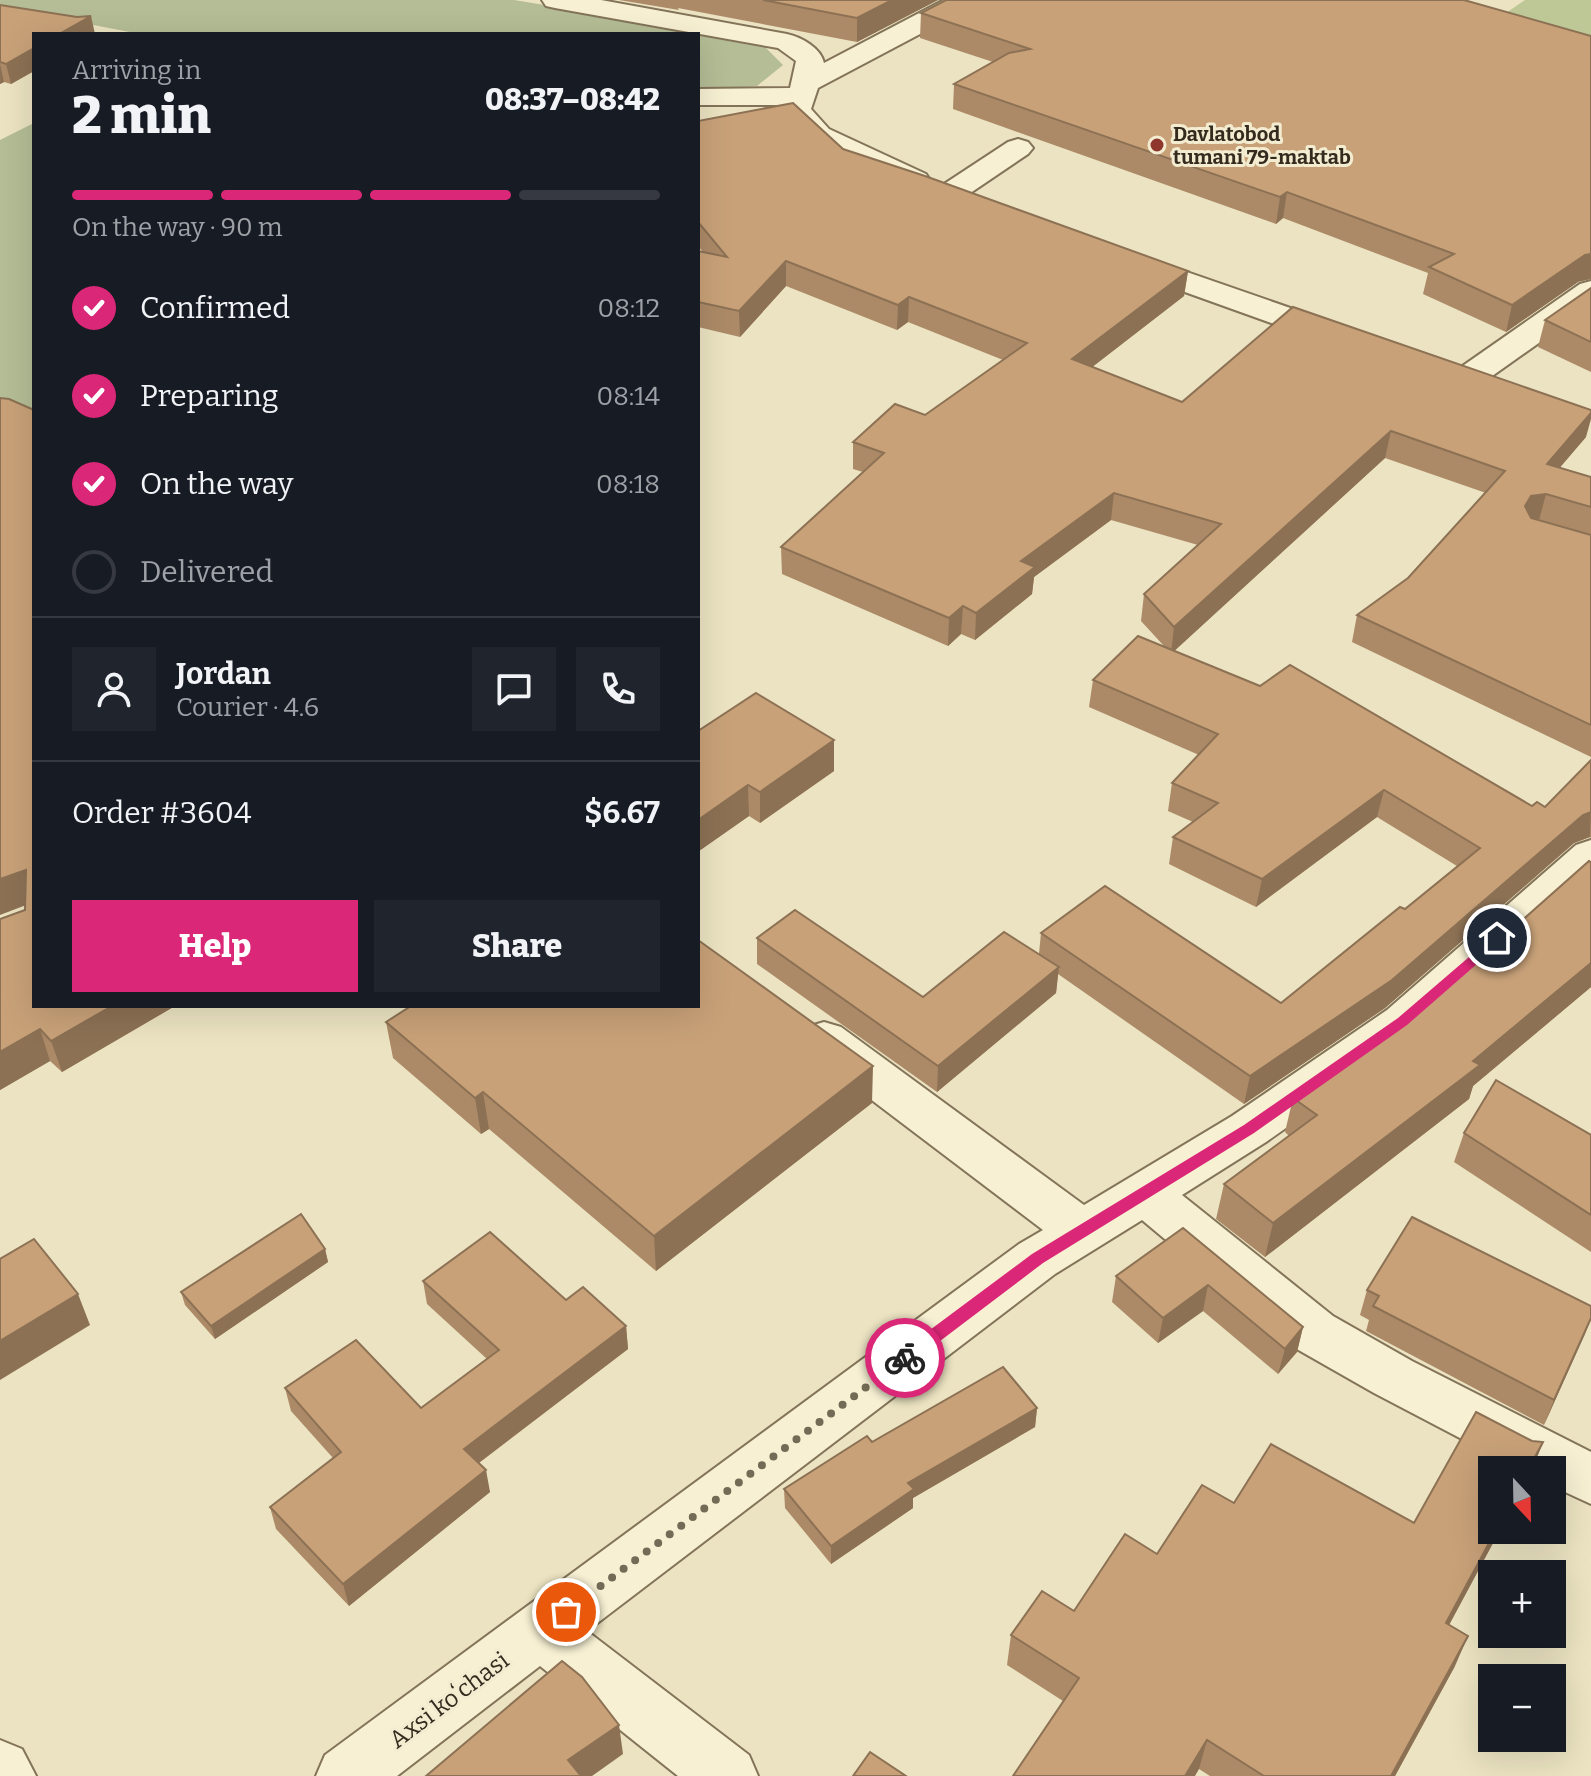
<!DOCTYPE html>
<meta charset="utf-8">
<style>
:root{--surface:#171b24;--page:#20242c;--text:#f1f3f6;--muted:#9ea1a6;--line:#363941;--accent:#db2777}
body{margin:0;font-family:Bitter,serif;background:var(--page);color:var(--text);height:100vh;display:flex;flex-direction:column;font-size:30px;white-space:nowrap}
*{box-sizing:border-box;margin:0}
p{font-size:26px;color:var(--muted)}
.icon{flex:none;width:44px;height:44px;fill:none;stroke:currentColor;stroke-width:2;stroke-linecap:round;stroke-linejoin:round}
.map{position:relative;flex:1;overflow:hidden}
.details{position:absolute;left:32px;top:32px;width:668px;height:976px;display:flex;flex-direction:column;background:var(--surface);border-radius:0px;box-shadow:0 8px 32px #0002}
.details>*{flex:none}
.needle{width:52px;rotate:158deg}
.tools{position:absolute;left:1478px;top:1456px;display:grid;gap:16px}
.tools a{display:grid;place-items:center;width:88px;height:88px;border-radius:0px;background:var(--surface);box-shadow:0 8px 32px #0002;font-size:40px}
.pin{position:absolute;display:grid;place-items:center;width:68px;height:68px;color:#fff;margin:-34px;border:4px solid #fff;border-radius:50%;box-shadow:0 2px 8px #0007}
.courier{position:absolute;display:grid;place-items:center;width:80px;height:80px;margin:-40px;border:6px solid #db2777;border-radius:50%;background:#fff;color:#222;box-shadow:0 2px 10px #0007}
.summary em{font-style:normal;font-weight:800}
.summary div{display:flex;flex-direction:column-reverse}
.summary{display:flex;align-items:center;justify-content:space-between;height:136px;padding:0 40px}
h1{font-size:52px;font-weight:800;line-height:60px}
.bar{display:grid;grid-template-columns:repeat(4,1fr);gap:12px 8px;align-content:center;height:96px;padding:0 40px}
.bar i{height:10px;border-radius:6px;background:var(--line)}
.bar .current{background:var(--accent)}
.bar p{grid-column:span 4}
.line{display:flex;align-items:center;gap:20px;padding:0 40px;border-top:2px solid var(--line)}
.line div{flex:1}
.round{display:grid;place-items:center;flex:none;width:84px;height:84px;border-radius:0px;background:var(--page)}
ol{padding:0 40px;list-style:none}
li{display:flex;align-items:center;gap:24px;height:88px}
li p{margin-inline-start:auto}
li .icon{padding:8px;border-radius:50%;background:var(--accent);color:#fff;stroke-width:4}
li:last-child{color:var(--muted)}
li i{width:44px;height:44px;border:4px solid var(--line);border-radius:50%}
.action{display:flex;gap:16px;margin-top:auto;padding:16px 40px}
.action a{flex:1;height:92px;border-radius:0px;background:var(--accent);color:#fff;font-size:32px;font-weight:800;line-height:92px;text-align:center}
.action a+a{background:var(--page);color:var(--text)}
.map>svg:first-child{display:block}
</style>
<div class="map">
<svg width="1591" height="1776" viewBox="0 0 1591 1776">
<rect width="100%" height="100%" fill="#ebe3c1"/>
<path fill="#bdc896" d="M 1525,0 L 1591,0 L 1591,41 L 1503,15 Z"/>
<g fill="#b4bd95">
<path d="M 0,0 L 514,0 L 758,40 L 783,65 L 757,86 L 698,91 L 698,34 L 140,34 L 0,7 Z"/>
<path d="M 34,123 L 34,443 L 0,438 L 0,140 Z"/>
</g>
<g fill="none" stroke-linecap="round" stroke-linejoin="round">
<g stroke="#837459" stroke-width="4">
<g id="minor">
<path d="M 542,0 L 601,0 L 787,34 C 801,37 821,48 824,63 L 944,0 L 977,0 L 973,6 L 818,88 L 811,109 L 829,129 L 926,174 L 930,180 L 926,186 L 915,189 L 809,141 L 783,110 L 784,105 L 698,105 L 698,89 L 790,88 L 796,61 L 778,48 L 555,8 L 546,6 Z"/>
<path d="M 1018,139 L 1028,142 L 1033,148 L 1028,154 L 957,202 L 946,205 L 935,202 L 931,196 L 935,190 L 1008,142 Z"/>
<path d="M 1129,252 L 1351,329 L 1356,336 L 1351,343 L 1339,346 L 1327,343 L 1118,268 L 1113,261 L 1118,254 Z"/>
<path d="M 1591,281 L 1591,306 L 1478,386 L 1466,389 L 1454,386 L 1449,379 L 1454,372 L 1580,284 Z"/>
<path d="M 1591,840 L 1591,879 L 1419,1034 L 1266,1142 L 1182,1195 L 1333,1316 L 1412,1361 L 1591,1452 L 1591,1504 L 1552,1486 L 1552,1470 L 1521,1470 L 1374,1393 L 1295,1348 L 1142,1220 L 1055,1274 L 587,1631 L 749,1755 L 758,1776 L 678,1776 L 540,1666 L 397,1776 L 316,1776 L 325,1755 L 1019,1244 L 1043,1230 L 807,1051 L 800,1039 L 807,1027 L 824,1022 L 841,1027 L 1084,1205 L 1232,1116 L 1387,1010 L 1576,845 Z"/>
<path d="M 0,1740 L 22,1749 L 36,1776 L 0,1776 Z"/>
</g>
</g>
<use href="#minor" fill="#f7f0d3" fill-rule="evenodd"/>
</g>
<g fill="#ac8a67">
<path d="M 619,0 L 938,0 L 857,42 L 678,8 L 679,10 Z"/>
<path d="M 946,0 L 1578,282 L 1506,332 L 1423,294 L 1428,273 L 1283,218 L 1276,224 L 953,109 L 954,84 L 993,62 L 920,38 L 921,13 Z"/>
<path d="M 0,5 L 34,34 L 34,71 L 11,84 L 4,82 L 0,84 Z"/>
<path d="M 698,121 L 843,149 L 1188,271 L 1184,296 L 1092,367 L 1182,402 L 1586,437 L 1559,468 L 1591,477 L 1591,757 L 1352,642 L 1357,615 L 1408,578 L 1486,493 L 1385,458 L 1174,651 L 1532,806 L 1545,807 L 1591,760 L 1591,838 L 1590,837 L 1574,843 L 1385,1008 L 1244,1104 L 1058,974 L 1056,993 L 937,1092 L 757,964 L 757,938 L 923,997 L 1039,954 L 1041,933 L 1281,1003 L 1405,909 L 1457,866 L 1377,817 L 1256,907 L 1169,864 L 1173,837 L 1193,822 L 1168,811 L 1172,783 L 1199,755 L 1089,707 L 1093,680 L 1164,646 L 1141,621 L 1144,594 L 1198,545 L 1111,520 L 1034,577 L 1032,594 L 975,640 L 961,634 L 948,646 L 782,574 L 781,547 L 863,472 L 853,469 L 853,442 L 925,415 L 1003,360 L 908,322 L 897,330 L 786,286 L 740,337 L 698,327 L 698,251 L 703,252 L 698,246 Z"/>
<path d="M 1591,288 L 1591,372 L 1538,347 L 1545,320 Z"/>
<path d="M 0,398 L 34,1006 L 175,1006 L 62,1072 L 50,1061 L 0,1090 L 0,919 L 25,910 Z"/>
<path d="M 698,731 L 834,771 L 760,823 L 749,816 L 699,851 Z"/>
<path d="M 1591,862 L 1591,987 L 1473,1086 L 1469,1099 L 1265,1257 L 1216,1219 L 1224,1184 L 1289,1136 L 1285,1132 L 1293,1098 L 1430,1002 Z"/>
<path d="M 386,1022 L 872,1103 L 656,1271 L 489,1129 L 481,1134 L 393,1058 Z"/>
<path d="M 1464,1133 L 1591,1135 L 1591,1252 L 1454,1162 Z"/>
<path d="M 1183,1228 L 1303,1327 L 1297,1352 L 1278,1374 L 1203,1311 L 1158,1343 L 1112,1302 L 1116,1276 Z"/>
<path d="M 325,1249 L 328,1262 L 215,1339 L 185,1305 L 181,1292 Z"/>
<path d="M 423,1281 L 566,1300 L 626,1326 L 628,1349 L 479,1463 L 490,1492 L 349,1606 L 276,1529 L 270,1507 L 333,1458 L 291,1411 L 285,1388 L 421,1408 L 487,1359 L 427,1304 Z"/>
<path d="M 1367,1290 L 1591,1319 L 1544,1425 L 1366,1331 L 1369,1320 L 1360,1315 Z"/>
<path d="M 1037,1408 L 1035,1427 L 913,1498 L 913,1508 L 831,1564 L 785,1508 L 784,1489 L 872,1442 Z"/>
<path d="M 1532,1441 L 1543,1442 L 1532,1470 L 1492,1470 L 1500,1530 L 1449,1625 L 1455,1666 L 1395,1776 L 1210,1776 L 1199,1769 L 1063,1701 L 1007,1665 L 1011,1635 L 1074,1611 L 1157,1554 L 1234,1503 L 1414,1523 Z"/>
</g>
<g fill="#8c7154">
<path d="M 892,0 L 938,0 L 857,42 L 857,18 Z"/>
<path d="M 91,16 L 95,34 L 59,34 Z"/>
<path d="M 34,48 L 34,71 L 11,84 L 6,64 Z"/>
<path d="M 0,64 L 4,82 L 0,84 Z"/>
<path d="M 1287,192 L 1283,218 L 1276,224 L 1280,197 Z"/>
<path d="M 1591,254 L 1591,279 L 1578,282 L 1506,332 L 1512,305 L 1585,255 Z"/>
<path d="M 786,261 L 786,286 L 740,337 L 739,311 Z"/>
<path d="M 1188,271 L 1184,296 L 1069,385 L 1072,359 Z"/>
<path d="M 909,297 L 908,322 L 897,330 L 898,305 Z"/>
<path d="M 1591,413 L 1591,419 L 1586,437 L 1540,491 L 1547,464 Z"/>
<path d="M 1391,431 L 1385,458 L 1171,654 L 1174,627 Z"/>
<path d="M 1114,493 L 1111,520 L 1034,577 L 1032,594 L 975,640 L 976,613 L 1021,561 Z"/>
<path d="M 1546,494 L 1539,520 L 1517,532 L 1525,506 L 1531,496 Z"/>
<path d="M 963,606 L 961,634 L 948,646 L 949,618 Z"/>
<path d="M 834,740 L 834,771 L 760,823 L 760,792 Z"/>
<path d="M 748,785 L 749,816 L 699,851 L 698,820 Z"/>
<path d="M 1384,790 L 1377,817 L 1256,907 L 1262,879 Z"/>
<path d="M 1591,812 L 1590,837 L 1574,843 L 1385,1008 L 1244,1104 L 1250,1076 L 1583,815 Z"/>
<path d="M 26,870 L 34,902 L 0,915 L 0,879 Z"/>
<path d="M 1591,963 L 1591,987 L 1473,1086 L 1469,1099 L 1265,1257 L 1273,1223 L 1473,1061 Z"/>
<path d="M 1059,967 L 1056,993 L 937,1092 L 938,1066 Z"/>
<path d="M 112,1006 L 175,1006 L 62,1072 L 51,1041 Z"/>
<path d="M 40,1029 L 50,1061 L 0,1090 L 0,1052 Z"/>
<path d="M 873,1066 L 872,1103 L 656,1271 L 654,1236 Z"/>
<path d="M 483,1092 L 489,1129 L 481,1134 L 475,1098 Z"/>
<path d="M 325,1249 L 328,1262 L 215,1339 L 211,1326 Z"/>
<path d="M 1208,1285 L 1203,1311 L 1158,1343 L 1163,1318 Z"/>
<path d="M 78,1294 L 90,1325 L 0,1380 L 0,1341 Z"/>
<path d="M 1591,1318 L 1585,1334 L 1544,1425 L 1554,1400 Z"/>
<path d="M 626,1326 L 628,1349 L 468,1471 L 464,1449 Z"/>
<path d="M 1303,1327 L 1297,1352 L 1278,1374 L 1285,1349 Z"/>
<path d="M 1037,1408 L 1035,1427 L 913,1498 L 913,1508 L 831,1564 L 831,1546 L 908,1483 Z"/>
<path d="M 1543,1442 L 1532,1470 L 1528,1470 Z"/>
<path d="M 486,1470 L 490,1492 L 349,1606 L 343,1584 Z"/>
<path d="M 1496,1530 L 1500,1530 L 1434,1653 L 1446,1623 Z"/>
<path d="M 1468,1636 L 1455,1666 L 1395,1776 L 1391,1776 Z"/>
<path d="M 619,1725 L 623,1754 L 592,1776 L 571,1776 L 568,1760 Z"/>
<path d="M 1207,1740 L 1199,1769 L 1195,1776 L 1185,1776 Z"/>
</g>
<g fill="#c8a178" stroke="#8c7154" stroke-width="2">
<path d="M 763,0 L 892,0 L 857,18 Z"/>
<path d="M 946,0 L 1464,0 L 1591,36 L 1591,254 L 1585,255 L 1512,305 L 1429,267 L 1454,254 L 1287,192 L 1280,197 L 954,84 L 1009,53 L 1030,49 L 921,13 Z"/>
<path d="M 0,5 L 77,17 L 91,16 L 59,34 L 34,34 L 34,48 L 6,64 L 0,62 Z"/>
<path d="M 793,103 L 843,149 L 925,176 L 1188,271 L 1072,359 L 1182,402 L 1293,307 L 1591,410 L 1591,413 L 1547,464 L 1591,477 L 1591,507 L 1546,494 L 1531,496 L 1525,506 L 1531,518 L 1591,535 L 1591,725 L 1357,615 L 1408,578 L 1505,471 L 1391,431 L 1174,627 L 1144,594 L 1221,524 L 1114,493 L 1021,561 L 1035,567 L 976,613 L 963,606 L 949,618 L 781,547 L 884,453 L 853,442 L 895,404 L 925,415 L 1027,343 L 909,297 L 898,305 L 786,261 L 739,311 L 698,302 L 698,251 L 727,257 L 698,222 L 698,121 Z"/>
<path d="M 1591,288 L 1591,342 L 1545,320 Z"/>
<path d="M 0,398 L 9,399 L 34,410 L 34,1006 L 112,1006 L 51,1041 L 40,1029 L 0,1052 L 0,919 L 25,910 L 26,870 L 0,879 Z"/>
<path d="M 1138,636 L 1260,686 L 1290,665 L 1532,806 L 1537,802 L 1545,807 L 1591,760 L 1591,812 L 1583,815 L 1392,980 L 1250,1076 L 1041,933 L 1105,886 L 1281,1003 L 1400,907 L 1405,909 L 1480,848 L 1384,790 L 1262,879 L 1173,837 L 1218,803 L 1172,783 L 1218,734 L 1093,680 Z"/>
<path d="M 756,693 L 834,740 L 760,792 L 748,785 L 698,820 L 698,731 Z"/>
<path d="M 1589,861 L 1591,862 L 1591,963 L 1473,1061 L 1480,1065 L 1273,1223 L 1224,1184 L 1317,1115 L 1293,1098 L 1430,1002 Z"/>
<path d="M 795,910 L 923,997 L 1004,932 L 1059,967 L 938,1066 L 757,938 Z"/>
<path d="M 698,940 L 873,1066 L 654,1236 L 483,1092 L 475,1098 L 386,1022 L 411,1006 L 698,1006 Z"/>
<path d="M 1496,1080 L 1591,1135 L 1591,1215 L 1464,1133 Z"/>
<path d="M 301,1214 L 325,1249 L 211,1326 L 181,1292 Z"/>
<path d="M 1412,1217 L 1591,1306 L 1591,1318 L 1554,1400 L 1373,1306 L 1379,1296 L 1367,1290 Z"/>
<path d="M 1183,1228 L 1303,1327 L 1285,1349 L 1208,1285 L 1163,1318 L 1116,1276 Z"/>
<path d="M 490,1232 L 566,1300 L 583,1287 L 626,1326 L 464,1449 L 486,1470 L 343,1584 L 270,1507 L 341,1452 L 285,1388 L 356,1340 L 421,1408 L 499,1350 L 423,1281 Z"/>
<path d="M 34,1239 L 78,1294 L 0,1341 L 0,1259 Z"/>
<path d="M 1003,1367 L 1037,1408 L 908,1483 L 914,1489 L 831,1546 L 784,1489 L 867,1436 L 872,1442 Z"/>
<path d="M 1476,1412 L 1532,1441 L 1543,1442 L 1528,1470 L 1492,1470 L 1492,1530 L 1496,1530 L 1446,1623 L 1468,1636 L 1391,1776 L 1264,1776 L 1207,1740 L 1185,1776 L 1013,1776 L 1079,1678 L 1011,1635 L 1042,1591 L 1074,1611 L 1125,1534 L 1157,1554 L 1202,1485 L 1234,1503 L 1271,1444 L 1414,1523 Z"/>
<path d="M 562,1661 L 582,1677 L 619,1725 L 568,1760 L 581,1776 L 426,1776 Z"/>
<path d="M 870,1752 L 906,1776 L 853,1776 Z"/>
</g>
<path fill="#db2777" d="M 1497,933 L 1502,935 L 1502,942 L 1407,1025 L 1254,1133 L 1043,1263 L 911,1363 L 899,1363 L 899,1353 L 1032,1254 L 1244,1125 L 1398,1018 Z"/>
<g fill="none" stroke-linecap="round" stroke-linejoin="round">
<path stroke="#746b56" stroke-width="8" stroke-dasharray="0 14.4" d="M 566,1612 L 905,1358"/>
</g>
<circle fill="#8f362d" stroke="#f3ecd0" stroke-width="3" cx="1157" cy="145" r="8"/>
<g text-anchor="middle" stroke-width="6" stroke-linejoin="round" paint-order="stroke">
<g font-size="20" font-weight="bold" fill="#342a1d" stroke="#f3ecd0" text-anchor="start">
<text x="1173" y="141">Davlatobod<tspan x="1173" dy="23">tumani 79-maktab</tspan></text>
</g>
<g font-size="24" fill="#342a1d" stroke="#f3ecd0">
<text transform="translate(449 1700) rotate(-37)" y="8">Axsi koʻchasi</text>
</g>
</g>
</svg>
<div class="tools">
<a><svg class="needle" viewBox="-14 -14 28 28"><path d="M0-13l5 13h-10z" fill="#e53935"/><path d="M0 13l5-13h-10z" fill="#9ea1a6"/></svg></a>
<a>+</a>
<a>−</a>
</div>
<div class="pin" style="left:566px;top:1612px;background:#ea580c"><svg class="icon" aria-label="bag" viewBox="0 0 24 24"><path d="M5 8h14l-1 12H6zM9 8a3 3 0 0 1 6 0"/></svg></div>
<div class="pin" style="left:1497px;top:938px;background:#1f2937"><svg class="icon" aria-label="home" viewBox="0 0 24 24"><path d="M3 11l9-7 9 7M6 9v11h12V9"/></svg></div>
<div class="courier" style="left:905px;top:1358px"><svg class="icon" aria-label="bike" viewBox="0 0 24 24"><circle cx="6" cy="16" r="4"/><circle cx="18" cy="16" r="4"/><path d="M6 16l4-8h5l3 8M10 8l3 8H6M13 5h3"/></svg></div>
<section class="details">
<div class="summary"><div><h1>2 min</h1><p>Arriving in</p></div><em>08:37–08:42</em></div>
<div class="bar"><i class="current"></i><i class="current"></i><i class="current"></i><i></i><p>On the way · 90 m</p></div>
<ol>
<li><svg class="icon" aria-label="check" viewBox="0 0 24 24"><path d="M5 12l5 5 9-10"/></svg>Confirmed<p>08:12</p></li>
<li><svg class="icon" aria-label="check" viewBox="0 0 24 24"><path d="M5 12l5 5 9-10"/></svg>Preparing<p>08:14</p></li>
<li><svg class="icon" aria-label="check" viewBox="0 0 24 24"><path d="M5 12l5 5 9-10"/></svg>On the way<p>08:18</p></li>
<li><i></i>Delivered</li>
</ol>
<div class="line" style="height:144px"><a class="round"><svg class="icon" aria-label="person" viewBox="0 0 24 24"><circle cx="12" cy="8" r="4"/><path d="M4 21q1-7 8-7t8 7"/></svg></a><div><b>Jordan</b><p>Courier · 4.6</p></div><a class="round"><svg class="icon" aria-label="chat" viewBox="0 0 24 24"><path d="M4 5h16v11H9l-5 4z"/></svg></a><a class="round"><svg class="icon" aria-label="phone" viewBox="0 0 24 24"><path d="M5 4h4l2 5-3 2q2 4 5 5l2-3 5 2v4C11 20 4 13 5 4z"/></svg></a></div>
<div class="line" style="height:104px"><div>Order #3604</div><b>$6.67</b></div>
<div class="action"><a>Help</a><a>Share</a></div>
</section>
</div>
